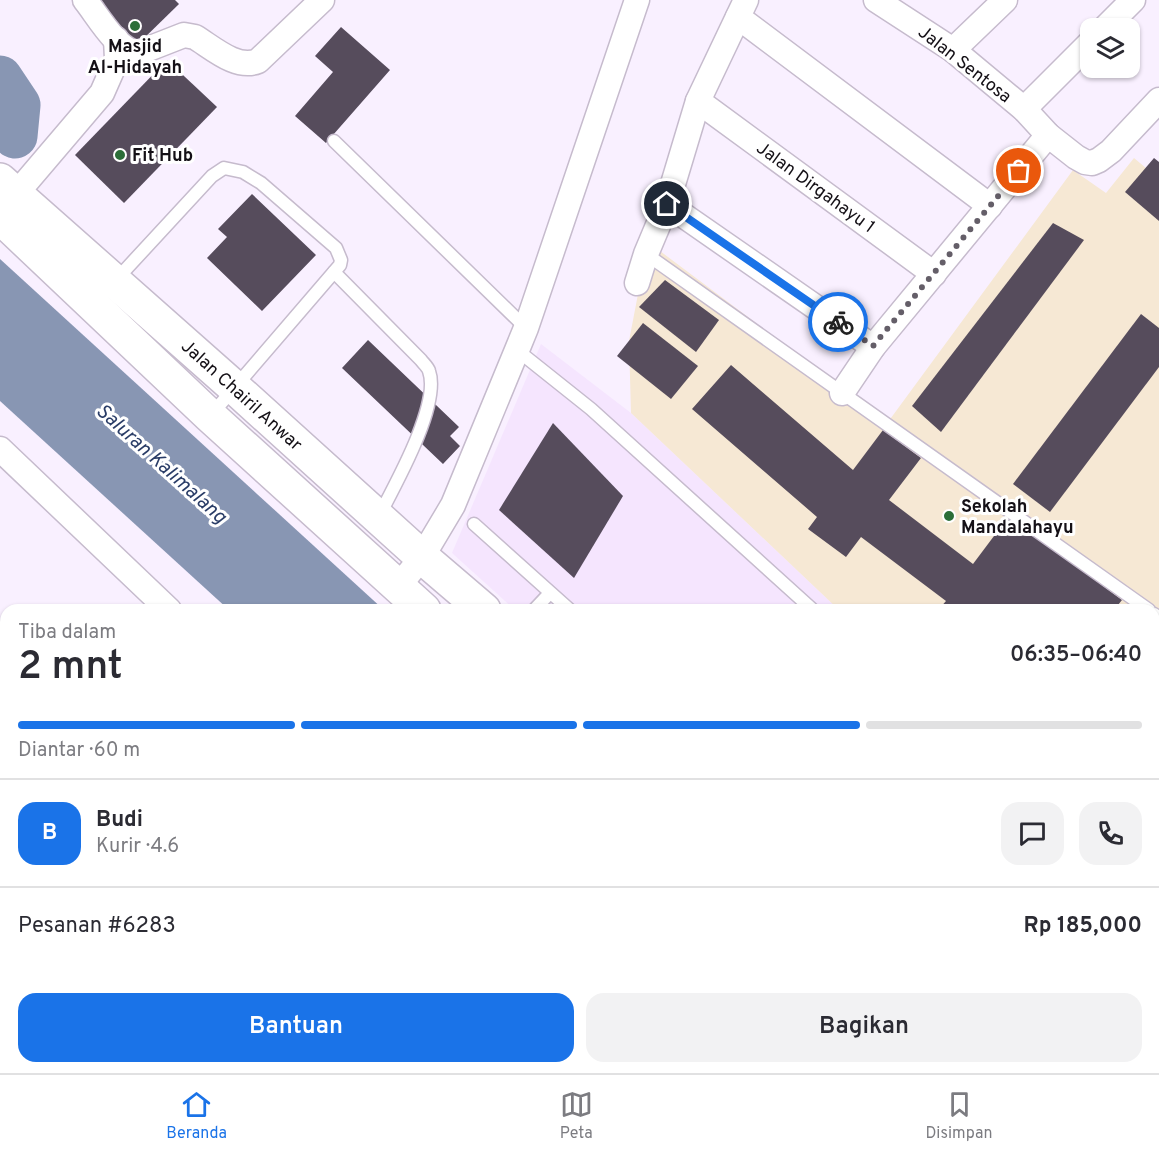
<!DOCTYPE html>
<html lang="id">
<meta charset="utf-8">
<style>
:root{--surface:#fff;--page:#f2f2f3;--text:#2b2b33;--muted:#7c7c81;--line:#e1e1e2;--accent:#1a73e8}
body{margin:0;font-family:Overpass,sans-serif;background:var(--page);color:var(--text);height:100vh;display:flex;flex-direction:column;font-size:22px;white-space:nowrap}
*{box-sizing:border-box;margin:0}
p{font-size:20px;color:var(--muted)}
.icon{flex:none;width:33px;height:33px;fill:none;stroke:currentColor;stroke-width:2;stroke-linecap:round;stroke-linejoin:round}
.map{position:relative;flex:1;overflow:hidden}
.sheet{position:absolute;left:0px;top:604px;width:1160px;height:470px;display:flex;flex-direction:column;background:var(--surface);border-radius:18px 18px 0 0;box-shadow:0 2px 4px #0004}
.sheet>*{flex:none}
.fabs{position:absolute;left:1080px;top:18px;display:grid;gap:12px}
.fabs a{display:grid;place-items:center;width:60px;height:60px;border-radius:12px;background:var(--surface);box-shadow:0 2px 4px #0004;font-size:30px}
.pin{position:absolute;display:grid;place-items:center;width:51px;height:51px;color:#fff;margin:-26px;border:3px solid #fff;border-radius:50%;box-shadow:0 2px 6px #0007}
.courier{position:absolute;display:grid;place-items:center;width:60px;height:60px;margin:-30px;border:4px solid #1a73e8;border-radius:50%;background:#fff;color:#222;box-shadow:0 2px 8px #0007}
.head em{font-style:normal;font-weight:600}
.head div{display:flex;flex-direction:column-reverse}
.head{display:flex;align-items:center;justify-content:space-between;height:102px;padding:0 18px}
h1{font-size:39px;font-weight:600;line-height:45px}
.bar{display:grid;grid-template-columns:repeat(4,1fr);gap:9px 6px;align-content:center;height:72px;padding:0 18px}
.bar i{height:8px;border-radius:4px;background:var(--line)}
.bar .selected{background:var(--accent)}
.bar p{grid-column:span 4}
.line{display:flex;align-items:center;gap:15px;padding:0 18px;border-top:2px solid var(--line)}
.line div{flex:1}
.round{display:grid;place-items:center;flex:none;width:63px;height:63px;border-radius:18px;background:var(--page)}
.button{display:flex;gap:12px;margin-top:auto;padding:12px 18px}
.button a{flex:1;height:69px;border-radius:18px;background:var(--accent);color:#fff;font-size:24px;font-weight:600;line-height:69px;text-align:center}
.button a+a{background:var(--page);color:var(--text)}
.tab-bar{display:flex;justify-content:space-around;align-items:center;height:84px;border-top:2px solid var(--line);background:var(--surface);font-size:16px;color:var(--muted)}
.tab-bar a{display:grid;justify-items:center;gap:3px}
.tab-bar .selected{color:var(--accent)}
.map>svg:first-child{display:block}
</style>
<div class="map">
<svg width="1159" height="1073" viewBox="0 0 1159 1073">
<rect width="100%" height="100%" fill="#f9f0ff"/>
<g fill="#f5e5fe">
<path d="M 541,344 L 631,413 L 839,610 L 515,610 L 452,553 Z"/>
<path d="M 1154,1051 L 1159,1056 L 1159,1073 L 1016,1073 L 1011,1068 L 1154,1068 Z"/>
</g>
<path fill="#f6e8d4" d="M 1134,158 L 1159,179 L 1159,699 L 1154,705 L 1154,610 L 839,610 L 631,413 L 629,341 L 648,242 L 888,422 L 1073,170 L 1106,193 Z"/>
<path fill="#f8e3f1" d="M 0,809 L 6,815 L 6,945 L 0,952 Z"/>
<g fill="#8896b3">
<path d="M 0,259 L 384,610 L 229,610 L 0,401 Z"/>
<path d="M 728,1068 L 883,1068 L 888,1073 L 734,1073 Z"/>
</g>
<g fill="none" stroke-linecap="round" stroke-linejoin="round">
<path stroke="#8896b3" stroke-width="45" d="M 0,78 L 18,105 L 15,136"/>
</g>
<g fill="#564c5c">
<path d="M 92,0 L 175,0 L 179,4 L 134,48 Z"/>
<path d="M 341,27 L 390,70 L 326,143 L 295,116 L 333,72 L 315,56 Z"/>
<path d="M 167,60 L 217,107 L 124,203 L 75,155 Z"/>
<path d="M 1154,158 L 1159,162 L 1159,221 L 1125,192 Z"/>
<path d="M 252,194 L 316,255 L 262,311 L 207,258 L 227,237 L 218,229 Z"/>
<path d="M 1053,223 L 1084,240 L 941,432 L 912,406 Z"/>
<path d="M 665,280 L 719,320 L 696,352 L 639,307 Z"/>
<path d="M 1141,314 L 1159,328 L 1159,367 L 1050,512 L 1013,484 Z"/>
<path d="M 643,323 L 698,366 L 671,399 L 617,356 Z"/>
<path d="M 368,340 L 459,427 L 450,436 L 460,446 L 443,464 L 342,368 Z"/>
<path d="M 731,365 L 853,470 L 883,430 L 921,458 L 889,500 L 973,564 L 1009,516 L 1122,600 L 1114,610 L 942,610 L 939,609 L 946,601 L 861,537 L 846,557 L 808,529 L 817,517 L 692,409 Z"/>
<path d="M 553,423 L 623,496 L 574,578 L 499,510 Z"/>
</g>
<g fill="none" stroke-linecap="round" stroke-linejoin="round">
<g stroke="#c6bbcd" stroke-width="15">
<g id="service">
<path d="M 334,141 L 526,328"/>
<path d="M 646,254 L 1149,610"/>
<path d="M 334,272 L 421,360 C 423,363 428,367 429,371 C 441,404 395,485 379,516"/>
<path d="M 115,281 L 212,176 L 224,168 L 243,172 L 261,183 L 336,248 L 341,260 L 340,265 L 211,415"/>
<path d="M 517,350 L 591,409 L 813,610"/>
<path d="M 474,524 L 570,610"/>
<path d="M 534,610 L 550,593"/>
<path d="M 1154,614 L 1159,618"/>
<path d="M 0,820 L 6,825"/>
<path d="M 0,932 L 6,925"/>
<path d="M 1075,1068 L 1080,1073"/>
</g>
</g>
<g stroke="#c6bbcd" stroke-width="27">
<g id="minor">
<path d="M 85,0 C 98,16 117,51 138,53 L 184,35 L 195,37 C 213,48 237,70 258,61 L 322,0"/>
<path d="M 876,0 L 953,50 L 1024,109 L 1048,135 L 1076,157 L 1085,162 L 1092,163 L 1099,160 L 1111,151 L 1159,100"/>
<path d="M 738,17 L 990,206"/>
<path d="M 1105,28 L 1133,0"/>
<path d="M 953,50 L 1005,0"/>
<path d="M 698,101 L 934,274"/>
<path d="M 1024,109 L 1090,43"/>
<path d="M 16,194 L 102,93 L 117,59 L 116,39"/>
<path d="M 667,204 L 873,347"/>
<path d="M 637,283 L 646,254 L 667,204 L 698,101 L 746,0"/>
<path d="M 842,393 L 873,347 L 1048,135"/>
<path d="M 0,449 L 169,610"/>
<path d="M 398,587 L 422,557 L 453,505 L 517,350 L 526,328 L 637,0"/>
<path d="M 0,672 L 6,677"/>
<path d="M 1154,907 L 1159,911"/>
<path d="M 1154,1033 L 1159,1037"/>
<path d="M 430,1068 L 435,1073"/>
<path d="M 674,1068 L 679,1073"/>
</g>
</g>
<g stroke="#c6bbcd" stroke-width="33">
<path id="tertiary" d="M 1154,778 L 1159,772"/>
</g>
<g stroke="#c6bbcd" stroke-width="36">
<g id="primary">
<path d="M 0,180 L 234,387 L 422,557 L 484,610"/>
<path d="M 0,217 L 210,416 L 424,610"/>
<path d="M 934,1068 L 939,1073"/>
<path d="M 995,1068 L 1000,1073"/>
</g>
</g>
<use href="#service" stroke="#fff" stroke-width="12"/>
<use href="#minor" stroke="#fff" stroke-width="24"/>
<use href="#tertiary" stroke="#fff" stroke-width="30"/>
<use href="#primary" stroke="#fff" stroke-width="33"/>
</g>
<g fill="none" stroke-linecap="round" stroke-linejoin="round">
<path stroke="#645e68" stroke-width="6" stroke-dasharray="0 10.8" d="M 838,322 L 873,346 L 1019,171"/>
<path stroke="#1a73e8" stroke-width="8" d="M 667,204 L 838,322"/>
</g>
<g fill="#2b6e38" stroke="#fff" stroke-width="2">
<circle cx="135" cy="26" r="6"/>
<circle cx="120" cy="155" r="6"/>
<circle cx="949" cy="516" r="6"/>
</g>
<g text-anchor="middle" stroke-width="6" stroke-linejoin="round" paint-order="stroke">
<g font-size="18" font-weight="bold" fill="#141016" stroke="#fff" text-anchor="start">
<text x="135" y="52" text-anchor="middle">Masjid<tspan x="135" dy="21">Al-Hidayah</tspan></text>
<text x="132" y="161">Fit Hub</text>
<text x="961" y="512">Sekolah<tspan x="961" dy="21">Mandalahayu</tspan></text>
</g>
<g font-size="18" fill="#141016" stroke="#fff">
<text transform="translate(965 64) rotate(38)" y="6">Jalan Sentosa</text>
<text transform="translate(816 187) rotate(36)" y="6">Jalan Dirgahayu 1</text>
<text transform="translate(242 395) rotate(42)" y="6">Jalan Chairil Anwar</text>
</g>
<g font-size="20" font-style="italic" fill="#2a3d67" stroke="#fff">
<text transform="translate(162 463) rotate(42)" y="7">Saluran Kalimalang</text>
</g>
</g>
</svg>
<div class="fabs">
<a><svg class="icon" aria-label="layers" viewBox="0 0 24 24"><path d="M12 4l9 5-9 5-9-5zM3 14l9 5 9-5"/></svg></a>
</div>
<div class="pin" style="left:1019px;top:171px;background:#ea580c"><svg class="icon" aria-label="bag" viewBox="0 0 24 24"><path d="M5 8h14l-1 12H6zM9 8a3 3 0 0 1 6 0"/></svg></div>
<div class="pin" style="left:667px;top:204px;background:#1f2937"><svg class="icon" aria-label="home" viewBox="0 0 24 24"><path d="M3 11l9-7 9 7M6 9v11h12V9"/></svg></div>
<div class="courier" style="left:838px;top:322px"><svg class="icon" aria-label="bike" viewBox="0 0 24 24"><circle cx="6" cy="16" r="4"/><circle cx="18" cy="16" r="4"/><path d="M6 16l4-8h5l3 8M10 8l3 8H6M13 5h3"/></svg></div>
<section class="sheet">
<div class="head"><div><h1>2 mnt</h1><p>Tiba dalam</p></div><em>06:35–06:40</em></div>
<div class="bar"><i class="selected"></i><i class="selected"></i><i class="selected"></i><i></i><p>Diantar · 60 m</p></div>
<div class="line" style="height:108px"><b class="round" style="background:var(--accent);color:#fff">B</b><div><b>Budi</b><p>Kurir · 4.6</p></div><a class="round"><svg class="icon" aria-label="chat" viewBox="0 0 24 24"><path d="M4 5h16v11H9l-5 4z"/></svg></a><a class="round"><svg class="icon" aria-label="phone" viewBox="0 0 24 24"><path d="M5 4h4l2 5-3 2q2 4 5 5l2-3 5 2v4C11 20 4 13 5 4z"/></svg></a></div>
<div class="line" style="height:78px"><div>Pesanan #6283</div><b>Rp 185,000</b></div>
<div class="button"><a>Bantuan</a><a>Bagikan</a></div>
</section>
</div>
<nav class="tab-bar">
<a class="selected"><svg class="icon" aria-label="home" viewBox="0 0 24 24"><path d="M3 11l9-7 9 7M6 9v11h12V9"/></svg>Beranda</a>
<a><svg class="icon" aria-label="map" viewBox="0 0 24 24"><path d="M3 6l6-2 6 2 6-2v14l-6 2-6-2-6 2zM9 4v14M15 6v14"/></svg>Peta</a>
<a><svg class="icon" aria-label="saved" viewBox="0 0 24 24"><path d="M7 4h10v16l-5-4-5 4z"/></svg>Disimpan</a>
</nav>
